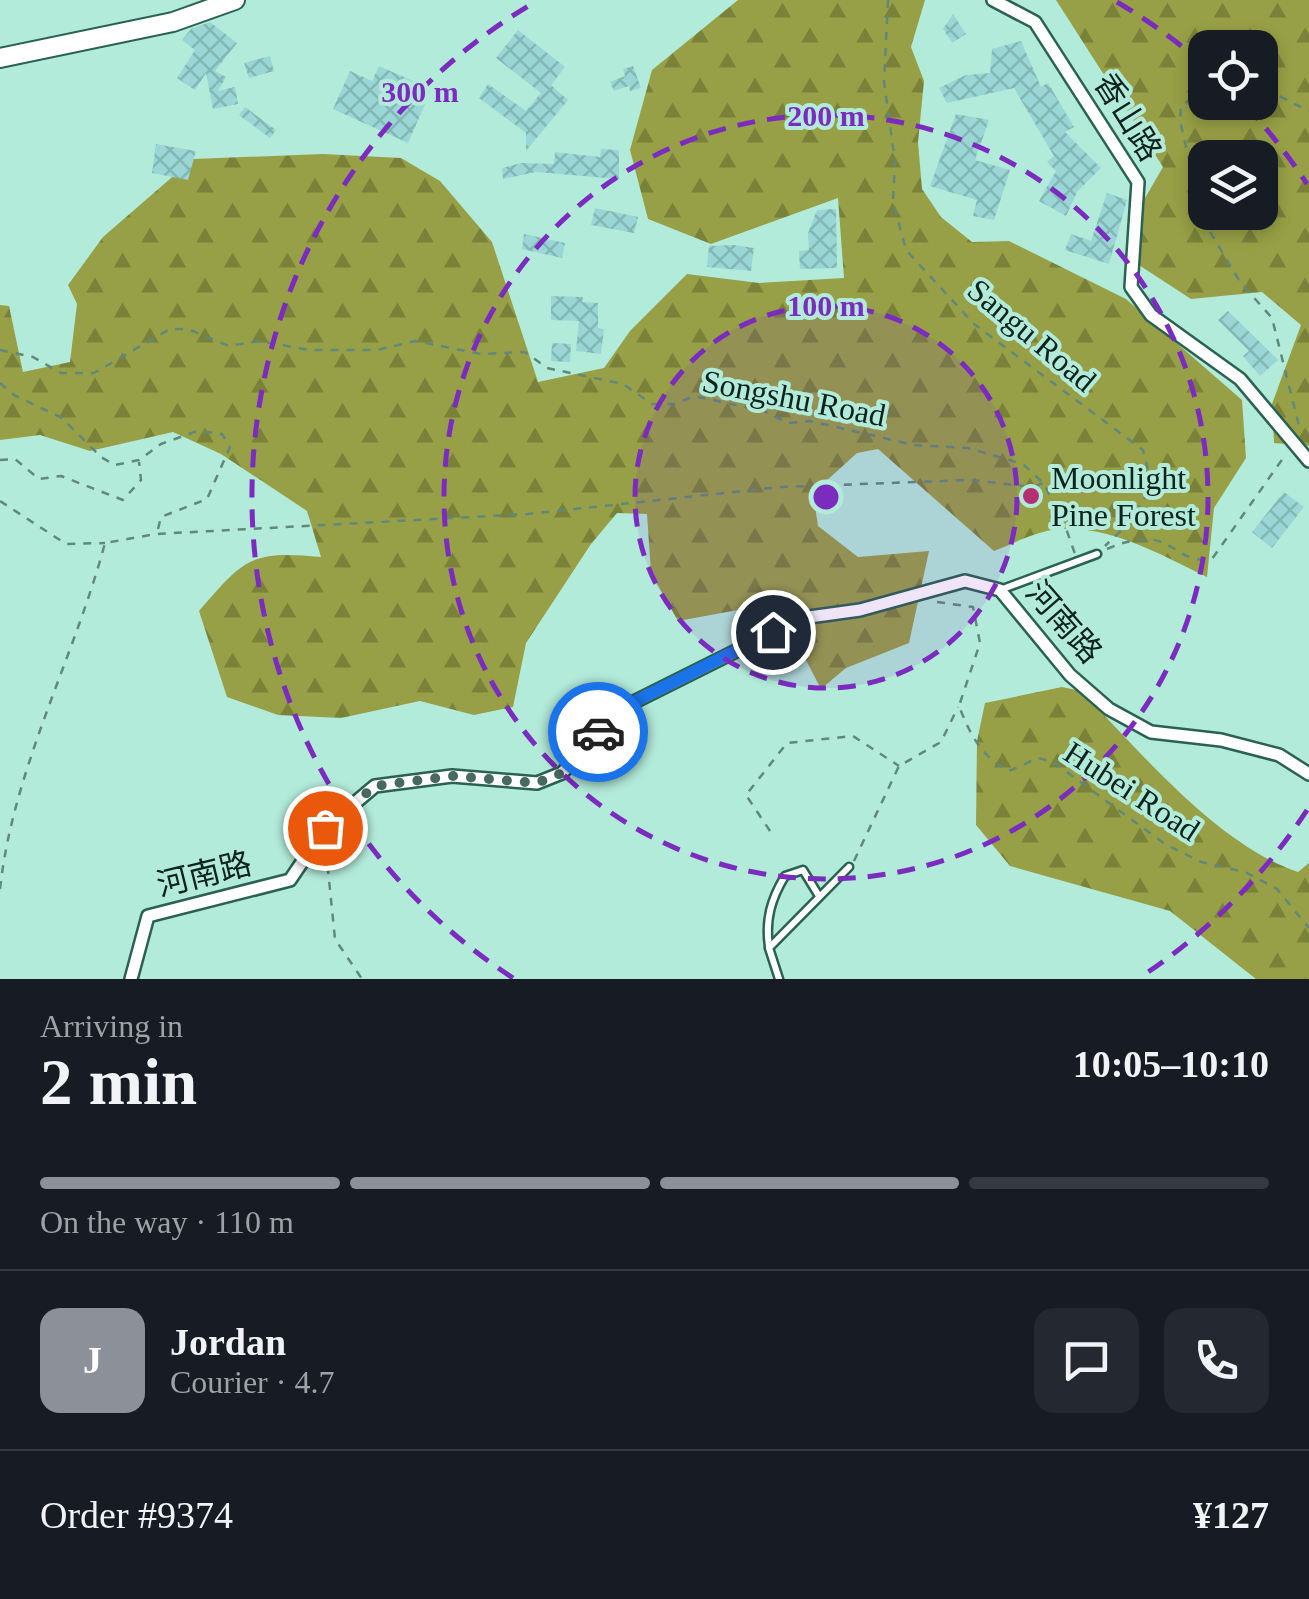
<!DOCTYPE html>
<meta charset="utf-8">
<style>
:root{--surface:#171b24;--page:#242831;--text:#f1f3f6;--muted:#9ea1a6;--line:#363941;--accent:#8c9099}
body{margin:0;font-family:"Times New Roman","Noto Sans SC",serif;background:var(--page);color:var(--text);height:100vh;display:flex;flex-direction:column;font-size:38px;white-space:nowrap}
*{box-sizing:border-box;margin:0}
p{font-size:32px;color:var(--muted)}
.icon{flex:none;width:55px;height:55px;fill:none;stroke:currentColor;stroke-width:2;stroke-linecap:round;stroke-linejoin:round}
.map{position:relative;height:979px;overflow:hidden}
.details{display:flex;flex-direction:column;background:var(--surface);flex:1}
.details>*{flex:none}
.buttons{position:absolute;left:1188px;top:30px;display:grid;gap:20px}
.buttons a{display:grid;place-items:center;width:90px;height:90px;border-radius:20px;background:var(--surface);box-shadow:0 5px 15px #0003;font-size:50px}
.pin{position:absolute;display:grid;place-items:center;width:85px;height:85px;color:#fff;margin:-42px;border:5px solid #fff;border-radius:50%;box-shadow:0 2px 10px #0007}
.courier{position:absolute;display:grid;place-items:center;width:100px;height:100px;margin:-50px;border:8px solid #1a73e8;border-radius:50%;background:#fff;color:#222;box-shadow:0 2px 12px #0007}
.overview em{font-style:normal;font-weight:700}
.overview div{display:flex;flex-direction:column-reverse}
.overview{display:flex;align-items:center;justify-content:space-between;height:170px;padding:0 40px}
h1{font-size:65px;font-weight:700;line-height:75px}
.bar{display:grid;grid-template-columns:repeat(4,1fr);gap:15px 10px;align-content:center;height:120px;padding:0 40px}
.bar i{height:12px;border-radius:8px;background:var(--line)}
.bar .active{background:var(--accent)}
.bar p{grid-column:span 4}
.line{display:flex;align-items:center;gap:25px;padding:0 40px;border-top:2px solid var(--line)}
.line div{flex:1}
.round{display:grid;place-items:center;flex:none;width:105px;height:105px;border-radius:20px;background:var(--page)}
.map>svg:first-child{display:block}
</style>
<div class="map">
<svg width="1309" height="979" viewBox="0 0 1309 979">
<defs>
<pattern id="forest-firs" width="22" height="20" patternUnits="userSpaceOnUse" patternTransform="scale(2.5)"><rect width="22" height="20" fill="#97a046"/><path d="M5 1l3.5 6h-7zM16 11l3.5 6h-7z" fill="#7a823a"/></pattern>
<pattern id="building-cross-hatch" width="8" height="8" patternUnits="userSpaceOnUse" patternTransform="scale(2.5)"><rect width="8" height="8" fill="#99d6d5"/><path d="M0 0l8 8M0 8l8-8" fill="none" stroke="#83b7b6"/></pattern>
</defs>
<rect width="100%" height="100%" fill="#b3ebda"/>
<g fill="url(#forest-firs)" fill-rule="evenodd">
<path d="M 738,0 L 925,0 L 911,47 L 924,81 L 918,142 L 922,189 L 941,217 L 972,242 L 1009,241 L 1126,299 L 1242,400 L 1246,458 L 1214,508 L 1207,577 C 1161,555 1105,522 1052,530 C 1033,533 1012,544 994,551 L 878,449 L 857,453 L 813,493 L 818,526 L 858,557 L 929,551 L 909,643 L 846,668 L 821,689 L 795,639 L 754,607 L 678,621 L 651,573 L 647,514 L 617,513 L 591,544 L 526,643 L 513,707 L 474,715 L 420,701 L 341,718 L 278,715 L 227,697 L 199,611 C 244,559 250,550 321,557 L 307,511 L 221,454 L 173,432 L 90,451 L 40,435 L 0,440 L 0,305 L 9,306 L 23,372 L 70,362 L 77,304 L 68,285 L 103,237 L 193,159 L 323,154 L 401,158 L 440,181 L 492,242 L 538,382 L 604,368 L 630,331 L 687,274 L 759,283 L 844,278 L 838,198 L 711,244 L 648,219 L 630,150 L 652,70 Z"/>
<path d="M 1056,0 L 1309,0 L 1309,446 L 1274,443 L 1272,404 L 1301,325 L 1262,292 L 1191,299 L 1125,256 L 1134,217 L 1163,167 ZM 1205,48 L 1260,48 L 1260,102 L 1205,102 ZM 1205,158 L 1260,158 L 1260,212 L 1205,212 Z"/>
<path d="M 1062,687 L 1081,691 C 1141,752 1216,844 1298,872 L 1309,863 L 1309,979 L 1256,979 L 1170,911 L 1010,866 L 976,825 L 977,741 L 985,703 Z"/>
</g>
<g fill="url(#building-cross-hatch)">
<path d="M 953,14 L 966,34 L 952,43 L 943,29 Z"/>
<path d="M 210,22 L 237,43 L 215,71 L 226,77 L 218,91 L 235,87 L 238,104 L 213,109 L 206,73 L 195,90 L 177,78 L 195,50 L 182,40 L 191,29 Z"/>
<path d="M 518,30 L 565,67 L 551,85 L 568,100 L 526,151 L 526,133 L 479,98 L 488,84 L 526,111 L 541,93 L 496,58 Z"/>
<path d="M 1021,41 L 1041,87 L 1048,83 L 1074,127 L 1065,132 L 1101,168 L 1077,192 L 1066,216 L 1039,201 L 1056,171 L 1047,162 L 1054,156 L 1014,88 L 947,103 L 939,88 L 966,75 L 990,73 L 992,49 Z"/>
<path d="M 270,56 L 274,71 L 249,78 L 244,63 Z"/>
<path d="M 379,66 L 413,81 L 406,96 L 425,104 L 408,143 L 333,109 L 350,71 L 372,81 Z"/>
<path d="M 633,66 L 641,88 L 630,91 L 629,86 L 614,91 L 610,82 L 625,76 L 623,69 Z"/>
<path d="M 245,107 L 276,130 L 270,138 L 239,115 Z"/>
<path d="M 956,114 L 989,120 L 975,160 L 1010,170 L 994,220 L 973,216 L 977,200 L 930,186 Z"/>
<path d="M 156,144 L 196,151 L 188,180 L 152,173 Z"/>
<path d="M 601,149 L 619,150 L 619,179 L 536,172 L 503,179 L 502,168 L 521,163 L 554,164 L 555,152 L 600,157 Z"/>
<path d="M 1107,193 L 1127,200 L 1109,264 L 1065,250 L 1071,234 L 1091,241 Z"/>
<path d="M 595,208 L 638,217 L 634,233 L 591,225 Z"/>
<path d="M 836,209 L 837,268 L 800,269 L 799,251 L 809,250 L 808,233 L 817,210 Z"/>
<path d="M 524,234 L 565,243 L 562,258 L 522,249 Z"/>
<path d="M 734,245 L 754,248 L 751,271 L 707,267 L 709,246 Z"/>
<path d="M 551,296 L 583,297 L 582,302 L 598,303 L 598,328 L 604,329 L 601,354 L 576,351 L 579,321 L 551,320 Z"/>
<path d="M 1228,311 L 1278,360 L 1260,376 L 1243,356 L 1249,351 L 1218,320 Z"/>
<path d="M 552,343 L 571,344 L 570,362 L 551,361 Z"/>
<path d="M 1284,492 L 1304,507 L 1272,548 L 1252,532 Z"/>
</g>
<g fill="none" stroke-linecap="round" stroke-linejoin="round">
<g stroke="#2b6153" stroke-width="11">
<g id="service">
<path d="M 1000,590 L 1097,554"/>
<path d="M 769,947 C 765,920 771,899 785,876 L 803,870 L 819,896"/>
<path d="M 779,979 L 769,948 L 849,867"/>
</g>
</g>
<g stroke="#2b6153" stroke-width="16">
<g id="minor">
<path d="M 993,0 L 1035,22 L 1138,182 L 1131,287 L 1151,315 L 1240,379 L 1309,461"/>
<path d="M 131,979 L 148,916 L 290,880 L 325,828 L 375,786 L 452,776 L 537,783 L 562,773 L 624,707 L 802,618 L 860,610 L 965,581 L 1000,590 L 1070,675 L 1109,709 L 1151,732 L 1221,740 L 1279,755 L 1309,774"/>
</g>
</g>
<g stroke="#2b6153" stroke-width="22">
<path id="primary" d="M 0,58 L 173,22 L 235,0"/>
</g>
<g stroke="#61887c" stroke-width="2.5" stroke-dasharray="8 8" stroke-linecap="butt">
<path d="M 888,0 L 884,82 L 895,161 L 893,201 L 906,250 L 974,324 L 1143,450 L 1152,486 L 1130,522 L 1105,546"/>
<path d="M 1260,71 L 1281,97 L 1309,111"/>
<path d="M 1205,89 L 1181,106 L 1180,121 L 1203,220 L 1240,282 L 1272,318 L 1300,430"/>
<path d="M 0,350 L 33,357 L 61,373 L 94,373 L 170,329 L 188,329 L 229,346 L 259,341 L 309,350 L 377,350 L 415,341 L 481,354 L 525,352 L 547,368 L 623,384 L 652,404 L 675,404 L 694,396 L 764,411 L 788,423 L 810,421 L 914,445 L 968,448 L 1023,464 L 1043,483 L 1062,517 L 1075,554"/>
<path d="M 0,383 L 14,395 L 62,418 L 101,457 L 115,465 L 139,460 L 161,444 L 197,431 L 222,434 L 230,447 L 207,499 L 161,517 L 157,533"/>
<path d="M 0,460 L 15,459 L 39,479 L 61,476 L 123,500 L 141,480 L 139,462"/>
<path d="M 0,501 L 66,544 L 105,543"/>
<path d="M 1107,549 C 1174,520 1169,565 1212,559 L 1286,454"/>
<path d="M 937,602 L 973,607 L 980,643 L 959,706 C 970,734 981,757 1009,771 L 1038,758 L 1053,762 L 1165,844 L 1201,862 L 1245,872 L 1277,889 L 1309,928"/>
<path d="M 770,831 L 746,795 L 787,743 L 853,736 L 899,766"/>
<path d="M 326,850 L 335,939 L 362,979"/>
<path d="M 854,861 L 899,766 L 941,742 L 958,707"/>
<path d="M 0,889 C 13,769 74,659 105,543 L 156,534 L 528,514 L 781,487 L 971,480 L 1033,487 L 1043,483"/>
</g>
<use href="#service" stroke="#fff" stroke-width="6"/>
<use href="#minor" stroke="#fff" stroke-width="11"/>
<use href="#primary" stroke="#fff" stroke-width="18"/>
</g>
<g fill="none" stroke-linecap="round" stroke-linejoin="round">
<path stroke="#47695f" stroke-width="10" stroke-dasharray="0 18" d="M 325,828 L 375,786 L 452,776 L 537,783 L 562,773 L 598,732"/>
<path stroke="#1a73e8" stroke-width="12" d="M 598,732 L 624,707 L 773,632"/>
</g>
<circle cx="826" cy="497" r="191" fill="#7b2cbf" fill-opacity=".12"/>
<g fill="none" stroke="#7b2cbf" stroke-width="5" stroke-dasharray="18 12">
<circle cx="826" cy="497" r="191"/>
<circle cx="826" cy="497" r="382"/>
<path d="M1307 810A574 574 0 0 1 1139 978M513 978A574 574 0 0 1 535 2M1117 2A574 574 0 0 1 1203 64M1246 106A574 574 0 0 1 1307 184"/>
</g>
<circle fill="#b52f73" stroke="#b3ebda" stroke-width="4" cx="1031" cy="496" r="10"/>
<g text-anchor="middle" stroke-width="8" stroke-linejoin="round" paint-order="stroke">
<g font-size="32" fill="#0d231d" stroke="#b3ebda">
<text transform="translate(1128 117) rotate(58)" y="11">香山路</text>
<text transform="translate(1032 335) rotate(40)" y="11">Sangu Road</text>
<text transform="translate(794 398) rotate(11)" y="11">Songshu Road</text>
<text transform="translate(1064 622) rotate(49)" y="11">河南路</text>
<text transform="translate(1132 791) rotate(33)" y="11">Hubei Road</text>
<text transform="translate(204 874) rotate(-14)" y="11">河南路</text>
</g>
<g font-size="32" fill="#0d231d" stroke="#b3ebda" text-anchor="start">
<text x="1051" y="489">Moonlight<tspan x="1051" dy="37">Pine Forest</tspan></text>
</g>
</g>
<circle cx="826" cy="497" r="15" fill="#7b2cbf" stroke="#b3ebda" stroke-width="5"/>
<g font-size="30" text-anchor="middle" font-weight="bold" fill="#7b2cbf" stroke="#b3ebda" stroke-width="8" stroke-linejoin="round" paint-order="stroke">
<text x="420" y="102">300 m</text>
<text x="826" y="126">200 m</text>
<text x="826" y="316">100 m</text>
</g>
</svg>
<div class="buttons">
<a><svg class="icon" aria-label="locate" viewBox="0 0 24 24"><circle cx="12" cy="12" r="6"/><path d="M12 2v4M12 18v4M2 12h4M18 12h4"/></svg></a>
<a><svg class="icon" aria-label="layers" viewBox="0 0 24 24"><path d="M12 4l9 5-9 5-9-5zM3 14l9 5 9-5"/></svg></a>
</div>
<div class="pin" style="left:325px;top:828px;background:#ea580c"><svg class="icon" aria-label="bag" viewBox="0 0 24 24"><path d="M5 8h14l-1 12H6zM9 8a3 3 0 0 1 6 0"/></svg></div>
<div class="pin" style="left:773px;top:632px;background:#1f2937"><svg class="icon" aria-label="home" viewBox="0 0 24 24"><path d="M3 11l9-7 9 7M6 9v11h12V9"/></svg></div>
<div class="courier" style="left:598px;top:732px"><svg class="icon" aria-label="car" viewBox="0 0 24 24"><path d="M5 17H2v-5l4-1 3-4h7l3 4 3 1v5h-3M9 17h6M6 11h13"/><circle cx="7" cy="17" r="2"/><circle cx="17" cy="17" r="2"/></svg></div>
</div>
<section class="details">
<div class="overview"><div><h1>2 min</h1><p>Arriving in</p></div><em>10:05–10:10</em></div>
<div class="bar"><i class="active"></i><i class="active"></i><i class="active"></i><i></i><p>On the way · 110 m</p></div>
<div class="line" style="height:180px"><b class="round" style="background:var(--accent);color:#fff">J</b><div><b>Jordan</b><p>Courier · 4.7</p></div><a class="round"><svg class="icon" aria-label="chat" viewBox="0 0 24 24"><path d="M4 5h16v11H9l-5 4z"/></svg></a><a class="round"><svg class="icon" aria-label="phone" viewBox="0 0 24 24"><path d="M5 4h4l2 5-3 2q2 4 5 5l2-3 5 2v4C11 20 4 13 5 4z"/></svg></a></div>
<div class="line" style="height:130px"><div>Order #9374</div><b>¥127</b></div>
</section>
